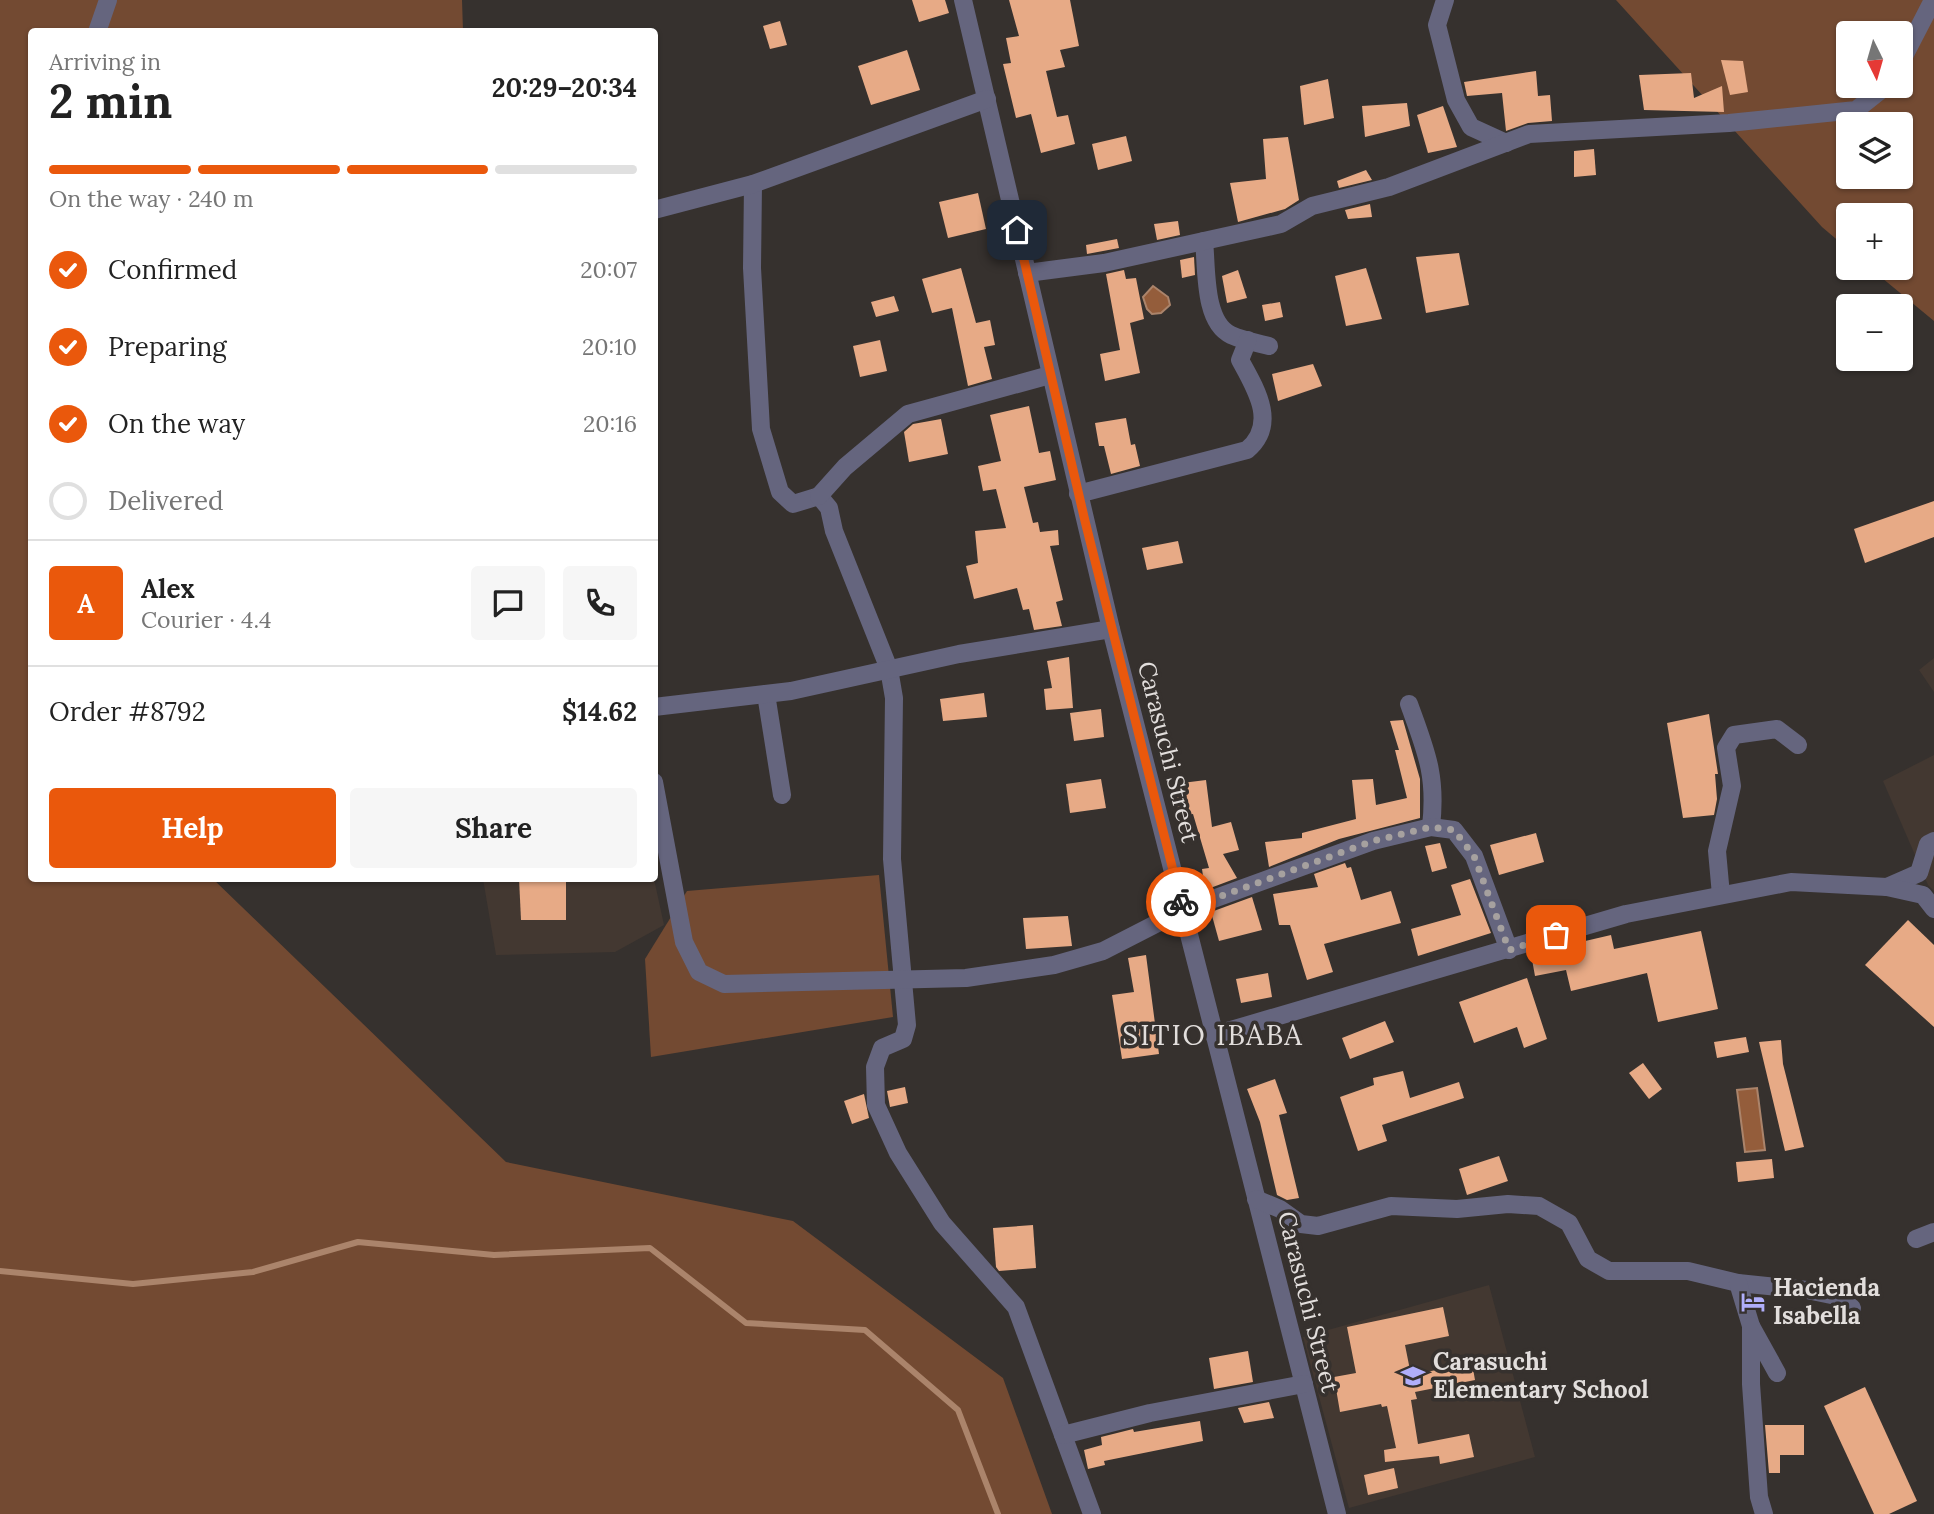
<!DOCTYPE html>
<meta charset="utf-8">
<style>
:root{--surface:#fff;--page:#f6f6f6;--text:#222;--muted:#767676;--line:#e0e0e0;--accent:#ea580c}
body{margin:0;font-family:Lora,serif;background:var(--page);color:var(--text);height:100vh;display:flex;flex-direction:column;font-size:26px;white-space:nowrap}
*{box-sizing:border-box;margin:0}
p{font-size:23px;color:var(--muted)}
.icon{flex:none;width:38px;height:38px;fill:none;stroke:currentColor;stroke-width:2;stroke-linecap:round;stroke-linejoin:round}
.map{position:relative;flex:1;overflow:hidden}
.sheet{position:absolute;left:28px;top:28px;width:630px;height:854px;display:flex;flex-direction:column;background:var(--surface);border-radius:7px;box-shadow:0 2px 5px #0004}
.sheet>*{flex:none}
.needle{width:46px;rotate:175deg}
.tools{position:absolute;left:1836px;top:21px;display:grid;gap:14px}
.tools a{display:grid;place-items:center;width:77px;height:77px;border-radius:7px;background:var(--surface);box-shadow:0 2px 5px #0004;font-size:35px}
.pin{position:absolute;display:grid;place-items:center;width:60px;height:60px;color:#fff;margin:-30px;border-radius:14px;box-shadow:0 4px 10px #0006}
.courier{position:absolute;display:grid;place-items:center;width:70px;height:70px;margin:-35px;border:5px solid #ea580c;border-radius:50%;background:#fff;color:#222;box-shadow:0 2px 9px #0007}
.overview em{font-style:normal;font-weight:700}
.overview div{display:flex;flex-direction:column-reverse}
.overview{display:flex;align-items:center;justify-content:space-between;height:119px;padding:0 21px}
h1{font-size:46px;font-weight:700;line-height:52px}
.bar{display:grid;grid-template-columns:repeat(4,1fr);gap:10px 7px;align-content:center;height:84px;padding:0 21px}
.bar i{height:9px;border-radius:5px;background:var(--line)}
.bar .on{background:var(--accent)}
.bar p{grid-column:span 4}
.line{display:flex;align-items:center;gap:18px;padding:0 21px;border-top:2px solid var(--line)}
.line div{flex:1}
.round{display:grid;place-items:center;flex:none;width:74px;height:74px;border-radius:7px;background:var(--page)}
ol{padding:0 21px;list-style:none}
li{display:flex;align-items:center;gap:21px;height:77px}
li p{margin-inline-start:auto}
li .icon{padding:7px;border-radius:50%;background:var(--accent);color:#fff;stroke-width:4}
li:last-child{color:var(--muted)}
li i{width:38px;height:38px;border:4px solid var(--line);border-radius:50%}
.primary-button{display:flex;gap:14px;margin-top:auto;padding:14px 21px}
.primary-button a{flex:1;height:80px;border-radius:7px;background:var(--accent);color:#fff;font-size:28px;font-weight:700;line-height:80px;text-align:center}
.primary-button a+a{background:var(--page);color:var(--text)}
.map>svg:first-child{display:block}
</style>
<div class="map">
<svg width="1934" height="1514" viewBox="0 0 1934 1514">
<rect width="100%" height="100%" fill="#36312e"/>
<g fill="#433831">
<path d="M 1934,658 L 1934,692 L 1919,670 Z"/>
<path d="M 1934,755 L 1934,891 L 1928,885 L 1883,781 Z"/>
<path d="M 483,879 L 654,879 L 664,925 L 615,952 L 496,955 Z"/>
<path d="M 1489,1285 L 1535,1457 L 1349,1508 L 1303,1337 Z"/>
</g>
<g fill="#734a32" fill-rule="evenodd">
<path d="M 0,0 L 462,0 L 463,31 L 32,32 L 32,878 L 213,879 L 506,1162 L 793,1221 L 1003,1378 L 1052,1514 L 0,1514 Z"/>
<path d="M 1616,0 L 1934,0 L 1934,321 L 1870,268 L 1900,268 L 1900,215 L 1848,215 L 1848,249 L 1822,227 ZM 1848,33 L 1900,33 L 1900,86 L 1848,86 ZM 1848,124 L 1900,124 L 1900,177 L 1848,177 Z"/>
<path d="M 879,875 L 893,1017 L 651,1057 L 645,959 L 687,891 Z"/>
</g>
<g fill="#945d3b" stroke="#ab846b" stroke-width="2">
<path d="M 1153,286 L 1168,297 L 1170,305 L 1161,313 L 1152,314 L 1147,309 L 1143,297 Z"/>
<path d="M 1757,1088 L 1765,1150 L 1745,1152 L 1737,1090 Z"/>
</g>
<g fill="none" stroke-linecap="round" stroke-linejoin="round">
<path stroke="#ab846b" stroke-width="6" d="M 0,1271 L 133,1284 L 253,1272 L 358,1242 L 494,1255 L 650,1248 L 746,1323 L 865,1330 L 958,1410 L 998,1514"/>
</g>
<g fill="#e7aa86">
<path d="M 912,0 L 945,0 L 949,13 L 919,22 Z"/>
<path d="M 1009,0 L 1070,0 L 1079,46 L 1060,50 L 1065,67 L 1046,71 L 1057,117 L 1068,115 L 1075,144 L 1041,153 L 1031,114 L 1016,118 L 1003,64 L 1011,63 L 1006,38 L 1019,36 Z"/>
<path d="M 780,21 L 787,45 L 770,49 L 763,26 Z"/>
<path d="M 907,50 L 920,90 L 871,105 L 858,66 Z"/>
<path d="M 1721,60 L 1743,61 L 1748,92 L 1730,95 Z"/>
<path d="M 1536,71 L 1538,96 L 1550,95 L 1552,121 L 1528,123 L 1506,131 L 1502,93 L 1467,96 L 1464,82 Z"/>
<path d="M 1691,73 L 1694,98 L 1722,86 L 1724,112 L 1644,110 L 1639,75 Z"/>
<path d="M 1328,79 L 1334,118 L 1304,125 L 1300,86 Z"/>
<path d="M 1407,103 L 1410,126 L 1365,137 L 1362,106 Z"/>
<path d="M 1443,106 L 1457,147 L 1428,153 L 1417,115 Z"/>
<path d="M 1126,136 L 1132,161 L 1098,170 L 1092,144 Z"/>
<path d="M 1288,137 L 1299,200 L 1285,209 L 1238,222 L 1230,183 L 1266,179 L 1263,139 Z"/>
<path d="M 1594,149 L 1596,175 L 1574,177 L 1574,151 Z"/>
<path d="M 1366,170 L 1372,180 L 1339,188 L 1337,181 Z"/>
<path d="M 978,193 L 986,229 L 948,238 L 939,202 Z"/>
<path d="M 1370,204 L 1372,217 L 1348,219 L 1345,210 Z"/>
<path d="M 1178,221 L 1180,235 L 1157,240 L 1154,224 Z"/>
<path d="M 1117,239 L 1119,248 L 1087,254 L 1086,245 Z"/>
<path d="M 1459,253 L 1469,305 L 1426,313 L 1416,257 Z"/>
<path d="M 1194,257 L 1195,275 L 1182,278 L 1180,260 Z"/>
<path d="M 961,268 L 976,323 L 990,320 L 995,345 L 984,347 L 992,379 L 968,386 L 952,308 L 932,313 L 922,279 Z"/>
<path d="M 1366,268 L 1382,319 L 1346,326 L 1335,276 Z"/>
<path d="M 1124,270 L 1126,279 L 1136,278 L 1144,319 L 1130,323 L 1140,373 L 1105,381 L 1100,354 L 1120,350 L 1106,274 Z"/>
<path d="M 1238,270 L 1247,298 L 1227,303 L 1222,276 Z"/>
<path d="M 894,296 L 899,311 L 876,317 L 871,302 Z"/>
<path d="M 1280,302 L 1283,317 L 1265,321 L 1262,305 Z"/>
<path d="M 880,340 L 887,371 L 860,377 L 853,346 Z"/>
<path d="M 1313,364 L 1322,386 L 1278,401 L 1272,374 Z"/>
<path d="M 1029,406 L 1039,453 L 1050,451 L 1056,480 L 1024,487 L 1033,523 L 1038,522 L 1040,532 L 1058,530 L 1059,545 L 1050,546 L 1063,600 L 1056,602 L 1062,626 L 1034,630 L 1029,609 L 1023,610 L 1017,588 L 974,599 L 966,566 L 978,563 L 975,531 L 1006,528 L 996,489 L 983,491 L 978,466 L 1001,461 L 990,415 Z"/>
<path d="M 1126,418 L 1131,445 L 1135,444 L 1140,466 L 1111,474 L 1104,446 L 1099,446 L 1095,423 Z"/>
<path d="M 941,419 L 948,454 L 909,462 L 904,432 L 913,424 Z"/>
<path d="M 1934,501 L 1934,537 L 1865,563 L 1854,529 Z"/>
<path d="M 1178,541 L 1183,563 L 1147,570 L 1142,548 Z"/>
<path d="M 1069,657 L 1073,708 L 1046,710 L 1044,689 L 1052,688 L 1047,661 Z"/>
<path d="M 984,693 L 987,717 L 943,721 L 940,699 Z"/>
<path d="M 1101,709 L 1104,737 L 1074,741 L 1070,713 Z"/>
<path d="M 1709,714 L 1718,774 L 1715,774 L 1717,799 L 1714,815 L 1683,818 L 1667,723 Z"/>
<path d="M 1403,720 L 1420,779 L 1420,818 L 1339,839 L 1269,867 L 1265,842 L 1302,838 L 1302,833 L 1356,819 L 1352,780 L 1373,779 L 1376,805 L 1407,798 L 1395,750 L 1399,750 L 1390,721 Z"/>
<path d="M 1101,779 L 1106,808 L 1070,813 L 1066,784 Z"/>
<path d="M 1206,780 L 1212,827 L 1231,822 L 1239,850 L 1223,854 L 1237,878 L 1205,890 L 1202,869 L 1209,868 L 1193,814 L 1178,816 L 1174,784 Z"/>
<path d="M 1536,833 L 1544,862 L 1499,875 L 1490,845 Z"/>
<path d="M 1440,843 L 1447,868 L 1432,872 L 1425,846 Z"/>
<path d="M 1345,863 L 1347,868 L 1351,867 L 1361,900 L 1391,891 L 1401,923 L 1324,944 L 1333,972 L 1307,980 L 1290,925 L 1279,925 L 1273,894 L 1318,887 L 1314,874 Z"/>
<path d="M 519,878 L 566,878 L 566,920 L 521,920 Z"/>
<path d="M 1470,879 L 1491,933 L 1418,956 L 1411,929 L 1461,915 L 1451,885 Z"/>
<path d="M 1252,897 L 1262,930 L 1219,941 L 1211,912 Z"/>
<path d="M 1068,916 L 1072,946 L 1026,949 L 1023,918 Z"/>
<path d="M 1908,920 L 1934,945 L 1934,1027 L 1865,965 Z"/>
<path d="M 1701,931 L 1718,1009 L 1658,1022 L 1647,973 L 1571,991 L 1566,970 L 1535,976 L 1531,954 L 1538,952 L 1611,935 L 1614,949 Z"/>
<path d="M 1146,955 L 1159,1054 L 1122,1059 L 1112,995 L 1134,992 L 1128,958 Z"/>
<path d="M 1268,973 L 1272,997 L 1241,1003 L 1236,979 Z"/>
<path d="M 1527,978 L 1547,1039 L 1524,1048 L 1517,1027 L 1474,1043 L 1459,1002 Z"/>
<path d="M 1385,1021 L 1394,1042 L 1350,1059 L 1342,1038 Z"/>
<path d="M 1746,1037 L 1749,1052 L 1717,1058 L 1714,1042 Z"/>
<path d="M 1781,1040 L 1783,1064 L 1804,1147 L 1785,1151 L 1759,1042 Z"/>
<path d="M 1643,1063 L 1662,1089 L 1649,1099 L 1629,1073 Z"/>
<path d="M 1403,1071 L 1410,1098 L 1459,1082 L 1464,1098 L 1382,1125 L 1387,1141 L 1358,1151 L 1340,1097 L 1374,1085 L 1373,1078 Z"/>
<path d="M 1275,1079 L 1287,1113 L 1279,1115 L 1299,1198 L 1287,1200 L 1277,1195 L 1260,1122 L 1247,1089 Z"/>
<path d="M 905,1087 L 908,1103 L 890,1107 L 887,1091 Z"/>
<path d="M 864,1094 L 869,1118 L 852,1124 L 844,1101 Z"/>
<path d="M 1499,1156 L 1508,1181 L 1467,1195 L 1459,1169 Z"/>
<path d="M 1772,1159 L 1774,1178 L 1738,1182 L 1736,1162 Z"/>
<path d="M 1033,1225 L 1036,1268 L 999,1271 L 996,1267 L 993,1228 Z"/>
<path d="M 1443,1307 L 1449,1336 L 1405,1345 L 1411,1375 L 1472,1363 L 1475,1380 L 1415,1392 L 1417,1399 L 1411,1400 L 1418,1444 L 1469,1434 L 1474,1457 L 1440,1464 L 1439,1456 L 1385,1462 L 1384,1450 L 1396,1448 L 1387,1406 L 1382,1407 L 1381,1404 L 1340,1412 L 1334,1377 L 1356,1373 L 1347,1327 Z"/>
<path d="M 1248,1351 L 1253,1382 L 1214,1389 L 1209,1358 Z"/>
<path d="M 1865,1387 L 1917,1501 L 1889,1514 L 1874,1514 L 1824,1406 Z"/>
<path d="M 1269,1402 L 1274,1418 L 1244,1423 L 1238,1408 Z"/>
<path d="M 1200,1421 L 1203,1441 L 1104,1461 L 1105,1465 L 1088,1469 L 1084,1450 L 1102,1445 L 1101,1437 L 1133,1429 L 1134,1432 Z"/>
<path d="M 1765,1425 L 1804,1425 L 1804,1455 L 1780,1455 L 1780,1473 L 1769,1473 Z"/>
<path d="M 1394,1468 L 1398,1488 L 1368,1495 L 1364,1475 Z"/>
</g>
<g fill="none" stroke-linecap="round" stroke-linejoin="round">
<g stroke="#65657e" stroke-width="18">
<path d="M 963,0 L 1111,629 L 1337,1514"/>
<path d="M 1445,0 L 1437,25 L 1456,100 L 1471,127 L 1506,143"/>
<path d="M 97,32 L 108,0"/>
<path d="M 1900,64 L 1933,0"/>
<path d="M 753,184 L 752,268 L 761,429 L 780,492 L 793,504 L 819,496 L 829,508 L 834,531 L 889,669 L 894,698 L 892,859 L 907,1025 L 903,1039 L 882,1048 L 875,1067 L 876,1105 L 898,1153 L 942,1223 L 1016,1307 L 1092,1514"/>
<path d="M 654,210 L 753,184 L 987,99"/>
<path d="M 1204,241 C 1207,267 1203,322 1231,335 C 1242,340 1257,343 1269,346"/>
<path d="M 1027,273 L 1104,263 L 1281,224 L 1312,206 L 1389,187 L 1529,134 L 1729,123 L 1856,110 L 1886,86"/>
<path d="M 1078,494 L 1247,450 C 1278,424 1256,389 1240,360 L 1248,340"/>
<path d="M 819,496 L 845,467 L 908,414 L 1050,375"/>
<path d="M 766,694 L 782,795"/>
<path d="M 1409,704 C 1426,751 1437,775 1431,827"/>
<path d="M 654,707 L 791,691 L 959,654 L 1111,629"/>
<path d="M 654,782 L 684,942 L 699,972 L 724,984 L 966,978 L 1054,965 L 1103,951 L 1183,910 L 1373,841 L 1431,827 L 1454,830 L 1474,856 L 1509,950"/>
<path d="M 1887,887 L 1919,873 L 1928,844 L 1934,841"/>
<path d="M 1721,895 L 1717,851 L 1732,786 L 1726,748 L 1734,735 L 1777,729 L 1798,745"/>
<path d="M 1214,1035 L 1626,914 L 1791,882 L 1887,887 L 1923,895 L 1934,909"/>
<path d="M 1256,1199 L 1280,1209 L 1301,1224 L 1318,1226 L 1391,1206 L 1457,1209 L 1508,1204 L 1539,1206 L 1569,1223 L 1588,1259 L 1609,1271 L 1688,1271 L 1738,1283 L 1807,1290 L 1836,1296 L 1852,1308"/>
<path d="M 1916,1239 L 1934,1232"/>
<path d="M 1738,1283 L 1751,1326 L 1777,1373"/>
<path d="M 1751,1326 L 1751,1384 L 1759,1497 L 1764,1514"/>
<path d="M 1063,1435 L 1150,1413 L 1304,1384"/>
</g>
</g>
<g fill="none" stroke-linecap="round" stroke-linejoin="round">
<path stroke="#a6a19f" stroke-width="7" stroke-dasharray="0 12.6" d="M 1181,902 L 1183,910 L 1373,841 L 1431,827 L 1454,830 L 1474,856 L 1509,950 L 1556,935"/>
<path stroke="#ea580c" stroke-width="9" d="M 1017,230 L 1085,521 L 1181,902"/>
</g>
<defs>
<g id="hotel-bare" transform="scale(1.89)"><path d="M-6-4.5h1.5V1H6V5H4.5V3h-9V5H-6ZM-4 0a1.8 1.8 0 1 1 3.6 0ZM.5 0V-2.5h3Q6-2.5 6 0Z" fill="#b0aefa" stroke="#36312e" stroke-width="2.5" paint-order="stroke"/></g>
<g id="school-bare" transform="scale(1.89)"><path d="M0-5L7-2L0 1L-7-2ZM-4 1L0 2.5L4 1V4Q0 6-4 4Z" fill="#b0aefa" stroke="#36312e" stroke-width="2.5" paint-order="stroke"/></g>
</defs>
<g fill-rule="evenodd">
<use href="#hotel-bare" x="1753" y="1302"/>
<use href="#school-bare" x="1413" y="1376"/>
</g>
<g text-anchor="middle" stroke-width="7" stroke-linejoin="round" paint-order="stroke">
<g font-size="24" fill="#e2dedc" stroke="#36312e">
<text transform="translate(1168 752) rotate(76)" y="8">Carasuchi Street</text>
<text transform="translate(1308 1302) rotate(76)" y="8">Carasuchi Street</text>
</g>
<g font-size="24" font-weight="bold" fill="#e2dedc" stroke="#36312e" text-anchor="start">
<text x="1773" y="1296">Hacienda<tspan x="1773" dy="28">Isabella</tspan></text>
<text x="1433" y="1370">Carasuchi<tspan x="1433" dy="28">Elementary School</tspan></text>
</g>
<g font-size="28" letter-spacing="2" fill="#e2dedc" stroke="#36312e">
<text x="1213" y="1045">SITIO IBABA</text>
</g>
</g>
</svg>
<div class="tools">
<a><svg class="needle" viewBox="-14 -14 28 28"><path d="M0-13l5 13h-10z" fill="#e53935"/><path d="M0 13l5-13h-10z" fill="#767676"/></svg></a>
<a><svg class="icon" aria-label="layers" viewBox="0 0 24 24"><path d="M12 4l9 5-9 5-9-5zM3 14l9 5 9-5"/></svg></a>
<a>+</a>
<a>−</a>
</div>
<div class="pin" style="left:1556px;top:935px;background:#ea580c"><svg class="icon" aria-label="bag" viewBox="0 0 24 24"><path d="M5 8h14l-1 12H6zM9 8a3 3 0 0 1 6 0"/></svg></div>
<div class="pin" style="left:1017px;top:230px;background:#1f2937"><svg class="icon" aria-label="home" viewBox="0 0 24 24"><path d="M3 11l9-7 9 7M6 9v11h12V9"/></svg></div>
<div class="courier" style="left:1181px;top:902px"><svg class="icon" aria-label="bike" viewBox="0 0 24 24"><circle cx="6" cy="16" r="4"/><circle cx="18" cy="16" r="4"/><path d="M6 16l4-8h5l3 8M10 8l3 8H6M13 5h3"/></svg></div>
<section class="sheet">
<div class="overview"><div><h1>2 min</h1><p>Arriving in</p></div><em>20:29–20:34</em></div>
<div class="bar"><i class="on"></i><i class="on"></i><i class="on"></i><i></i><p>On the way · 240 m</p></div>
<ol>
<li><svg class="icon" aria-label="check" viewBox="0 0 24 24"><path d="M5 12l5 5 9-10"/></svg>Confirmed<p>20:07</p></li>
<li><svg class="icon" aria-label="check" viewBox="0 0 24 24"><path d="M5 12l5 5 9-10"/></svg>Preparing<p>20:10</p></li>
<li><svg class="icon" aria-label="check" viewBox="0 0 24 24"><path d="M5 12l5 5 9-10"/></svg>On the way<p>20:16</p></li>
<li><i></i>Delivered</li>
</ol>
<div class="line" style="height:126px"><b class="round" style="background:var(--accent);color:#fff">A</b><div><b>Alex</b><p>Courier · 4.4</p></div><a class="round"><svg class="icon" aria-label="chat" viewBox="0 0 24 24"><path d="M4 5h16v11H9l-5 4z"/></svg></a><a class="round"><svg class="icon" aria-label="phone" viewBox="0 0 24 24"><path d="M5 4h4l2 5-3 2q2 4 5 5l2-3 5 2v4C11 20 4 13 5 4z"/></svg></a></div>
<div class="line" style="height:91px"><div>Order #8792</div><b>$14.62</b></div>
<div class="primary-button"><a>Help</a><a>Share</a></div>
</section>
</div>
